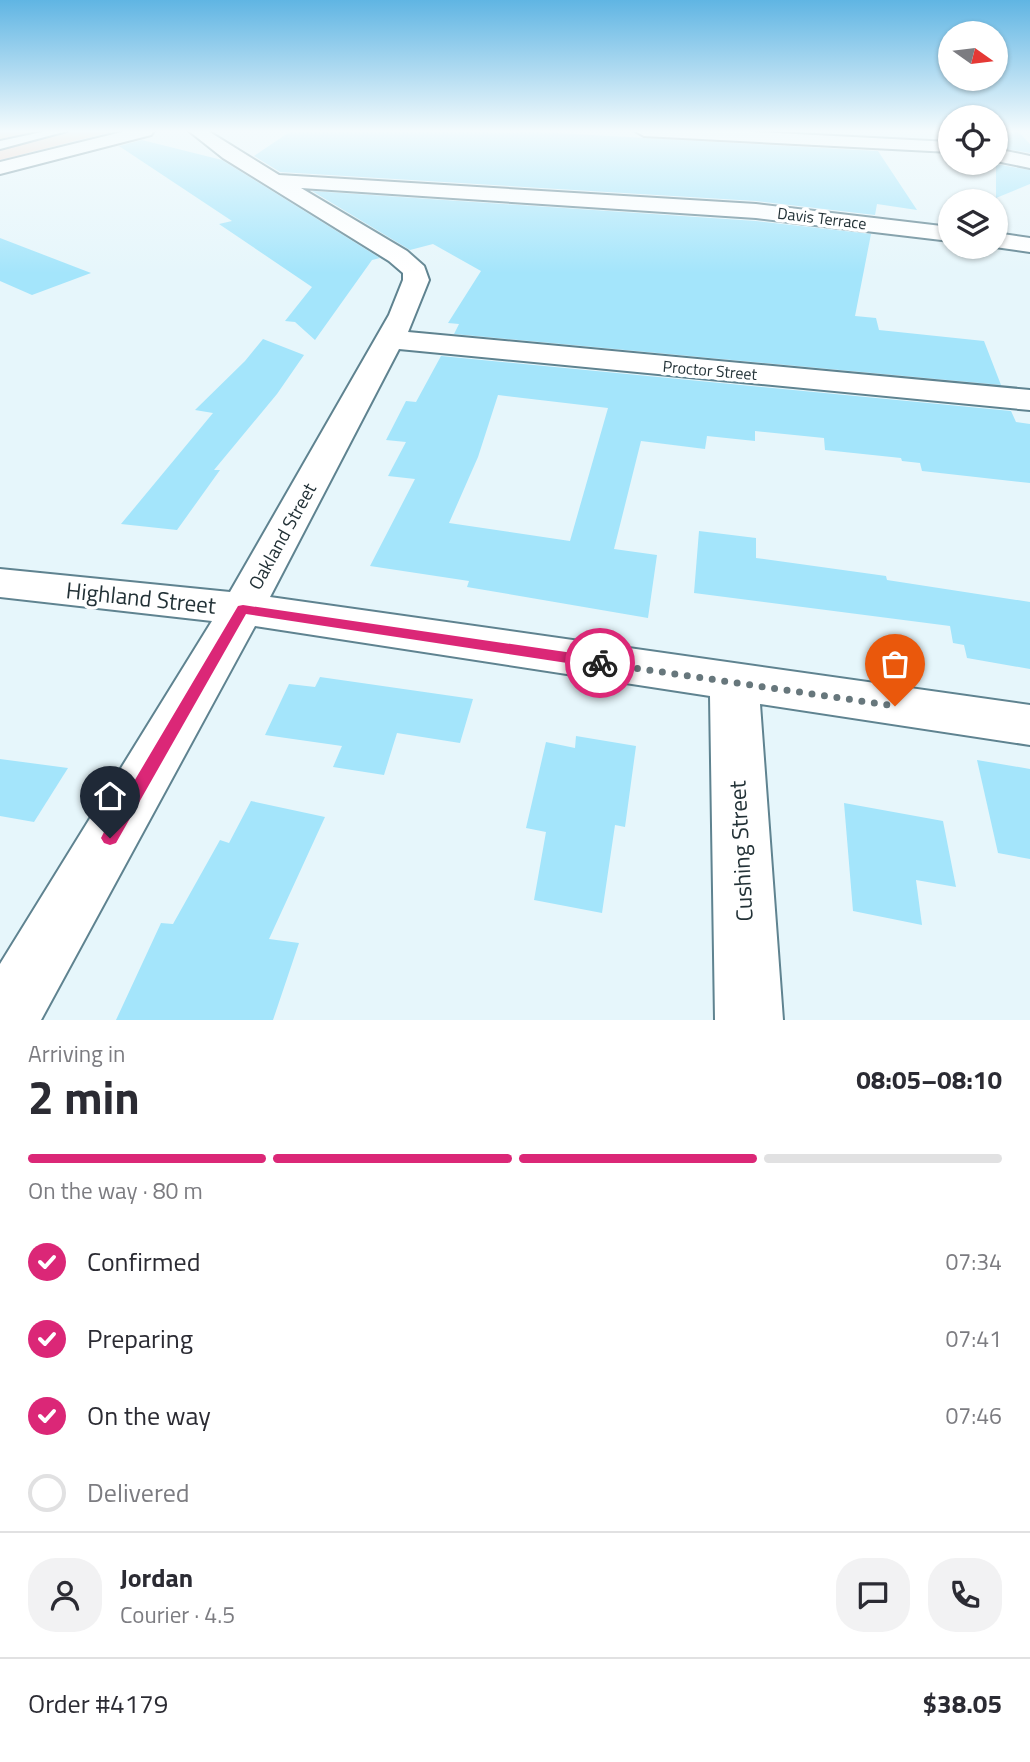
<!DOCTYPE html>
<meta charset="utf-8">
<style>
:root{--surface:#fff;--page:#f2f2f3;--text:#2b2b33;--muted:#7c7c81;--line:#e1e1e2;--accent:#db2777}
body{margin:0;font-family:"Titillium Web",sans-serif;background:var(--page);color:var(--text);height:100vh;display:flex;flex-direction:column;font-size:26px;white-space:nowrap}
*{box-sizing:border-box;margin:0}
p{font-size:23px;color:var(--muted)}
.icon{flex:none;width:38px;height:38px;fill:none;stroke:currentColor;stroke-width:2;stroke-linecap:round;stroke-linejoin:round}
.map{position:relative;height:1020px;overflow:hidden}
.panel{display:flex;flex-direction:column;background:var(--surface);flex:1}
.panel>*{flex:none}
.needle{width:46px;rotate:104deg}
.tools{position:absolute;left:938px;top:21px;display:grid;gap:14px}
.tools a{display:grid;place-items:center;width:70px;height:70px;border-radius:50%;background:var(--surface);box-shadow:0 2px 5px #0004;font-size:35px}
.pin{position:absolute;display:grid;place-items:center;width:60px;height:60px;color:#fff;margin:-72px -30px;border-radius:50% 50% 50% 0;rotate:-45deg;box-shadow:0 0 7px #0007}
.pin .icon{rotate:45deg}
.courier{position:absolute;display:grid;place-items:center;width:70px;height:70px;margin:-35px;border:5px solid #db2777;border-radius:50%;background:#fff;color:#222;box-shadow:0 2px 9px #0007}
.head em{font-style:normal;font-weight:700}
.head div{display:flex;flex-direction:column-reverse}
.head{display:flex;align-items:center;justify-content:space-between;height:119px;padding:0 28px}
h1{font-size:46px;font-weight:700;line-height:52px}
.bar{display:grid;grid-template-columns:repeat(4,1fr);gap:10px 7px;align-content:center;height:84px;padding:0 28px}
.bar i{height:9px;border-radius:5px;background:var(--line)}
.bar .current{background:var(--accent)}
.bar p{grid-column:span 4}
.line{display:flex;align-items:center;gap:18px;padding:0 28px;border-top:2px solid var(--line)}
.line div{flex:1}
.round{display:grid;place-items:center;flex:none;width:74px;height:74px;border-radius:28px;background:var(--page)}
ol{padding:0 28px;list-style:none}
li{display:flex;align-items:center;gap:21px;height:77px}
li p{margin-inline-start:auto}
li .icon{padding:7px;border-radius:50%;background:var(--accent);color:#fff;stroke-width:4}
li:last-child{color:var(--muted)}
li i{width:38px;height:38px;border:4px solid var(--line);border-radius:50%}
.map>svg:first-child{display:block}
</style>
<div class="map">
<svg width="1030" height="1020" viewBox="0 0 1030 1020">
<rect width="100%" height="100%" fill="#e6f6fb"/>
<path fill="#f5d0c0" d="M 0,131 L 115,131 L 0,160 Z"/>
<g fill="#a4e5fb" fill-rule="evenodd">
<path d="M 291,131 L 460,131 L 518,133 L 521,131 L 878,151 L 917,210 L 877,204 L 875,215 L 756,201 L 280,172 L 254,156 Z"/>
<path d="M 996,131 L 1018,131 L 1030,144 L 1030,153 L 996,147 Z"/>
<path d="M 142,140 L 222,160 L 380,258 L 372,260 L 315,340 L 295,322 L 285,321 L 312,287 L 219,224 L 232,221 L 119,146 Z"/>
<path d="M 996,164 L 1030,170 L 1030,184 L 996,198 Z"/>
<path d="M 312,191 L 756,221 L 871,234 L 855,316 L 876,318 L 879,330 L 984,341 L 1001,385 L 454,334 L 459,324 L 448,323 L 481,271 L 433,244 L 410,250 Z"/>
<path d="M 0,238 L 91,273 L 32,295 L 0,281 Z"/>
<path d="M 263,339 L 304,355 L 277,394 L 214,470 L 220,470 L 177,530 L 121,524 L 213,413 L 195,410 L 245,361 Z"/>
<path d="M 441,356 L 1011,411 L 1016,422 L 1030,424 L 1030,483 L 922,471 L 920,463 L 902,461 L 901,458 L 825,450 L 824,438 L 755,431 L 755,441 L 707,436 L 705,449 L 641,441 L 614,549 L 657,555 L 648,618 L 467,587 L 469,581 L 370,566 L 415,479 L 388,476 L 406,442 L 386,440 L 406,401 L 416,402 ZM 498,395 L 608,408 L 570,541 L 449,523 L 478,457 Z"/>
<path d="M 699,531 L 756,538 L 756,558 L 886,576 L 887,580 L 1030,602 L 1030,669 L 967,658 L 964,645 L 953,643 L 950,626 L 694,593 Z"/>
<path d="M 320,677 L 473,699 L 460,743 L 397,733 L 384,775 L 333,767 L 342,746 L 265,735 L 289,684 L 315,687 Z"/>
<path d="M 576,736 L 636,746 L 625,827 L 615,825 L 602,913 L 534,900 L 546,832 L 526,828 L 546,742 L 575,748 Z"/>
<path d="M 0,759 L 68,768 L 34,822 L 0,816 Z"/>
<path d="M 977,760 L 1030,769 L 1030,859 L 998,853 Z"/>
<path d="M 251,801 L 325,817 L 269,939 L 299,943 L 273,1020 L 116,1020 L 161,923 L 173,924 L 220,840 L 229,843 Z"/>
<path d="M 844,803 L 943,821 L 956,887 L 916,880 L 922,925 L 853,911 Z"/>
</g>
<g fill="none" stroke-linecap="round" stroke-linejoin="round">
<g stroke="#5f8390" stroke-width="4">
<path id="lane" d="M 47,131 L 67,131 L 0,149 L 0,141 Z"/>
</g>
<g stroke="#5f8390" stroke-width="4">
<g id="street">
<path d="M 189,131 L 208,131 L 279,175 L 756,204 L 950,227 L 950,241 L 756,218 L 301,188 L 407,251 L 424,266 L 429,280 L 408,332 L 1030,390 L 1030,410 L 399,349 L 270,597 L 1030,705 L 1030,745 L 760,704 L 783,1020 L 715,1020 L 710,696 L 255,626 L 41,1020 L 0,1020 L 0,964 L 212,621 L 0,597 L 0,569 L 230,592 L 389,315 L 403,280 L 403,273 L 389,261 L 223,158 Z"/>
<path d="M 635,131 L 736,131 L 950,142 L 950,152 L 644,136 Z"/>
<path d="M 996,149 L 1030,156 L 1030,168 L 996,161 Z"/>
<path d="M 996,233 L 1030,238 L 1030,252 L 995,247 Z"/>
</g>
</g>
<g stroke="#5f8390" stroke-width="4">
<path id="secondary" d="M 126,131 L 154,131 L 151,135 L 0,174 L 0,162 Z"/>
</g>
<use href="#lane" fill="#fff" fill-rule="evenodd"/>
<use href="#street" fill="#fff" fill-rule="evenodd"/>
<use href="#secondary" fill="#fff" fill-rule="evenodd"/>
</g>
<linearGradient id="sky" x2="0" y2="1"><stop stop-color="#60b5e3"/><stop offset="0.48" stop-color="#f4fbfd"/><stop offset="1" stop-color="#f4fbfd" stop-opacity="0"/></linearGradient>
<rect width="1030" height="273" fill="url(#sky)"/>
<path fill="#db2777" d="M 243,605 L 600,657 L 607,663 L 600,668 L 246,614 L 116,843 L 110,845 L 104,843 L 101,838 L 104,832 L 238,606 Z"/>
<g fill="none" stroke-linecap="round" stroke-linejoin="round">
<path stroke="#67777c" stroke-width="7" stroke-dasharray="0 12.6" d="M 600,663 L 895,706"/>
</g>
<g text-anchor="middle" stroke-width="7" stroke-linejoin="round" paint-order="stroke">
<g font-size="16" fill="#233237" stroke="#fff">
<text transform="translate(822 218) rotate(7)" y="6">Davis Terrace</text>
<text transform="translate(710 370) rotate(5)" y="6">Proctor Street</text>
</g>
<g font-size="19" fill="#233237" stroke="#fff">
<text transform="translate(282 536) rotate(-61)" y="7">Oakland Street</text>
</g>
<g font-size="23" fill="#233237" stroke="#fff">
<text transform="translate(141 598) rotate(6)" y="8">Highland Street</text>
<text transform="translate(741 851) rotate(-93)" y="8">Cushing Street</text>
</g>
</g>
</svg>
<div class="tools">
<a><svg class="needle" viewBox="-14 -14 28 28"><path d="M0-13l5 13h-10z" fill="#e53935"/><path d="M0 13l5-13h-10z" fill="#7c7c81"/></svg></a>
<a><svg class="icon" aria-label="locate" viewBox="0 0 24 24"><circle cx="12" cy="12" r="6"/><path d="M12 2v4M12 18v4M2 12h4M18 12h4"/></svg></a>
<a><svg class="icon" aria-label="layers" viewBox="0 0 24 24"><path d="M12 4l9 5-9 5-9-5zM3 14l9 5 9-5"/></svg></a>
</div>
<div class="pin" style="left:895px;top:706px;background:#ea580c"><svg class="icon" aria-label="bag" viewBox="0 0 24 24"><path d="M5 8h14l-1 12H6zM9 8a3 3 0 0 1 6 0"/></svg></div>
<div class="pin" style="left:110px;top:838px;background:#1f2937"><svg class="icon" aria-label="home" viewBox="0 0 24 24"><path d="M3 11l9-7 9 7M6 9v11h12V9"/></svg></div>
<div class="courier" style="left:600px;top:663px"><svg class="icon" aria-label="bike" viewBox="0 0 24 24"><circle cx="6" cy="16" r="4"/><circle cx="18" cy="16" r="4"/><path d="M6 16l4-8h5l3 8M10 8l3 8H6M13 5h3"/></svg></div>
</div>
<section class="panel">
<div class="head"><div><h1>2 min</h1><p>Arriving in</p></div><em>08:05–08:10</em></div>
<div class="bar"><i class="current"></i><i class="current"></i><i class="current"></i><i></i><p>On the way · 80 m</p></div>
<ol>
<li><svg class="icon" aria-label="check" viewBox="0 0 24 24"><path d="M5 12l5 5 9-10"/></svg>Confirmed<p>07:34</p></li>
<li><svg class="icon" aria-label="check" viewBox="0 0 24 24"><path d="M5 12l5 5 9-10"/></svg>Preparing<p>07:41</p></li>
<li><svg class="icon" aria-label="check" viewBox="0 0 24 24"><path d="M5 12l5 5 9-10"/></svg>On the way<p>07:46</p></li>
<li><i></i>Delivered</li>
</ol>
<div class="line" style="height:126px"><a class="round"><svg class="icon" aria-label="person" viewBox="0 0 24 24"><circle cx="12" cy="8" r="4"/><path d="M4 21q1-7 8-7t8 7"/></svg></a><div><b>Jordan</b><p>Courier · 4.5</p></div><a class="round"><svg class="icon" aria-label="chat" viewBox="0 0 24 24"><path d="M4 5h16v11H9l-5 4z"/></svg></a><a class="round"><svg class="icon" aria-label="phone" viewBox="0 0 24 24"><path d="M5 4h4l2 5-3 2q2 4 5 5l2-3 5 2v4C11 20 4 13 5 4z"/></svg></a></div>
<div class="line" style="height:91px"><div>Order #4179</div><b>$38.05</b></div>
</section>
